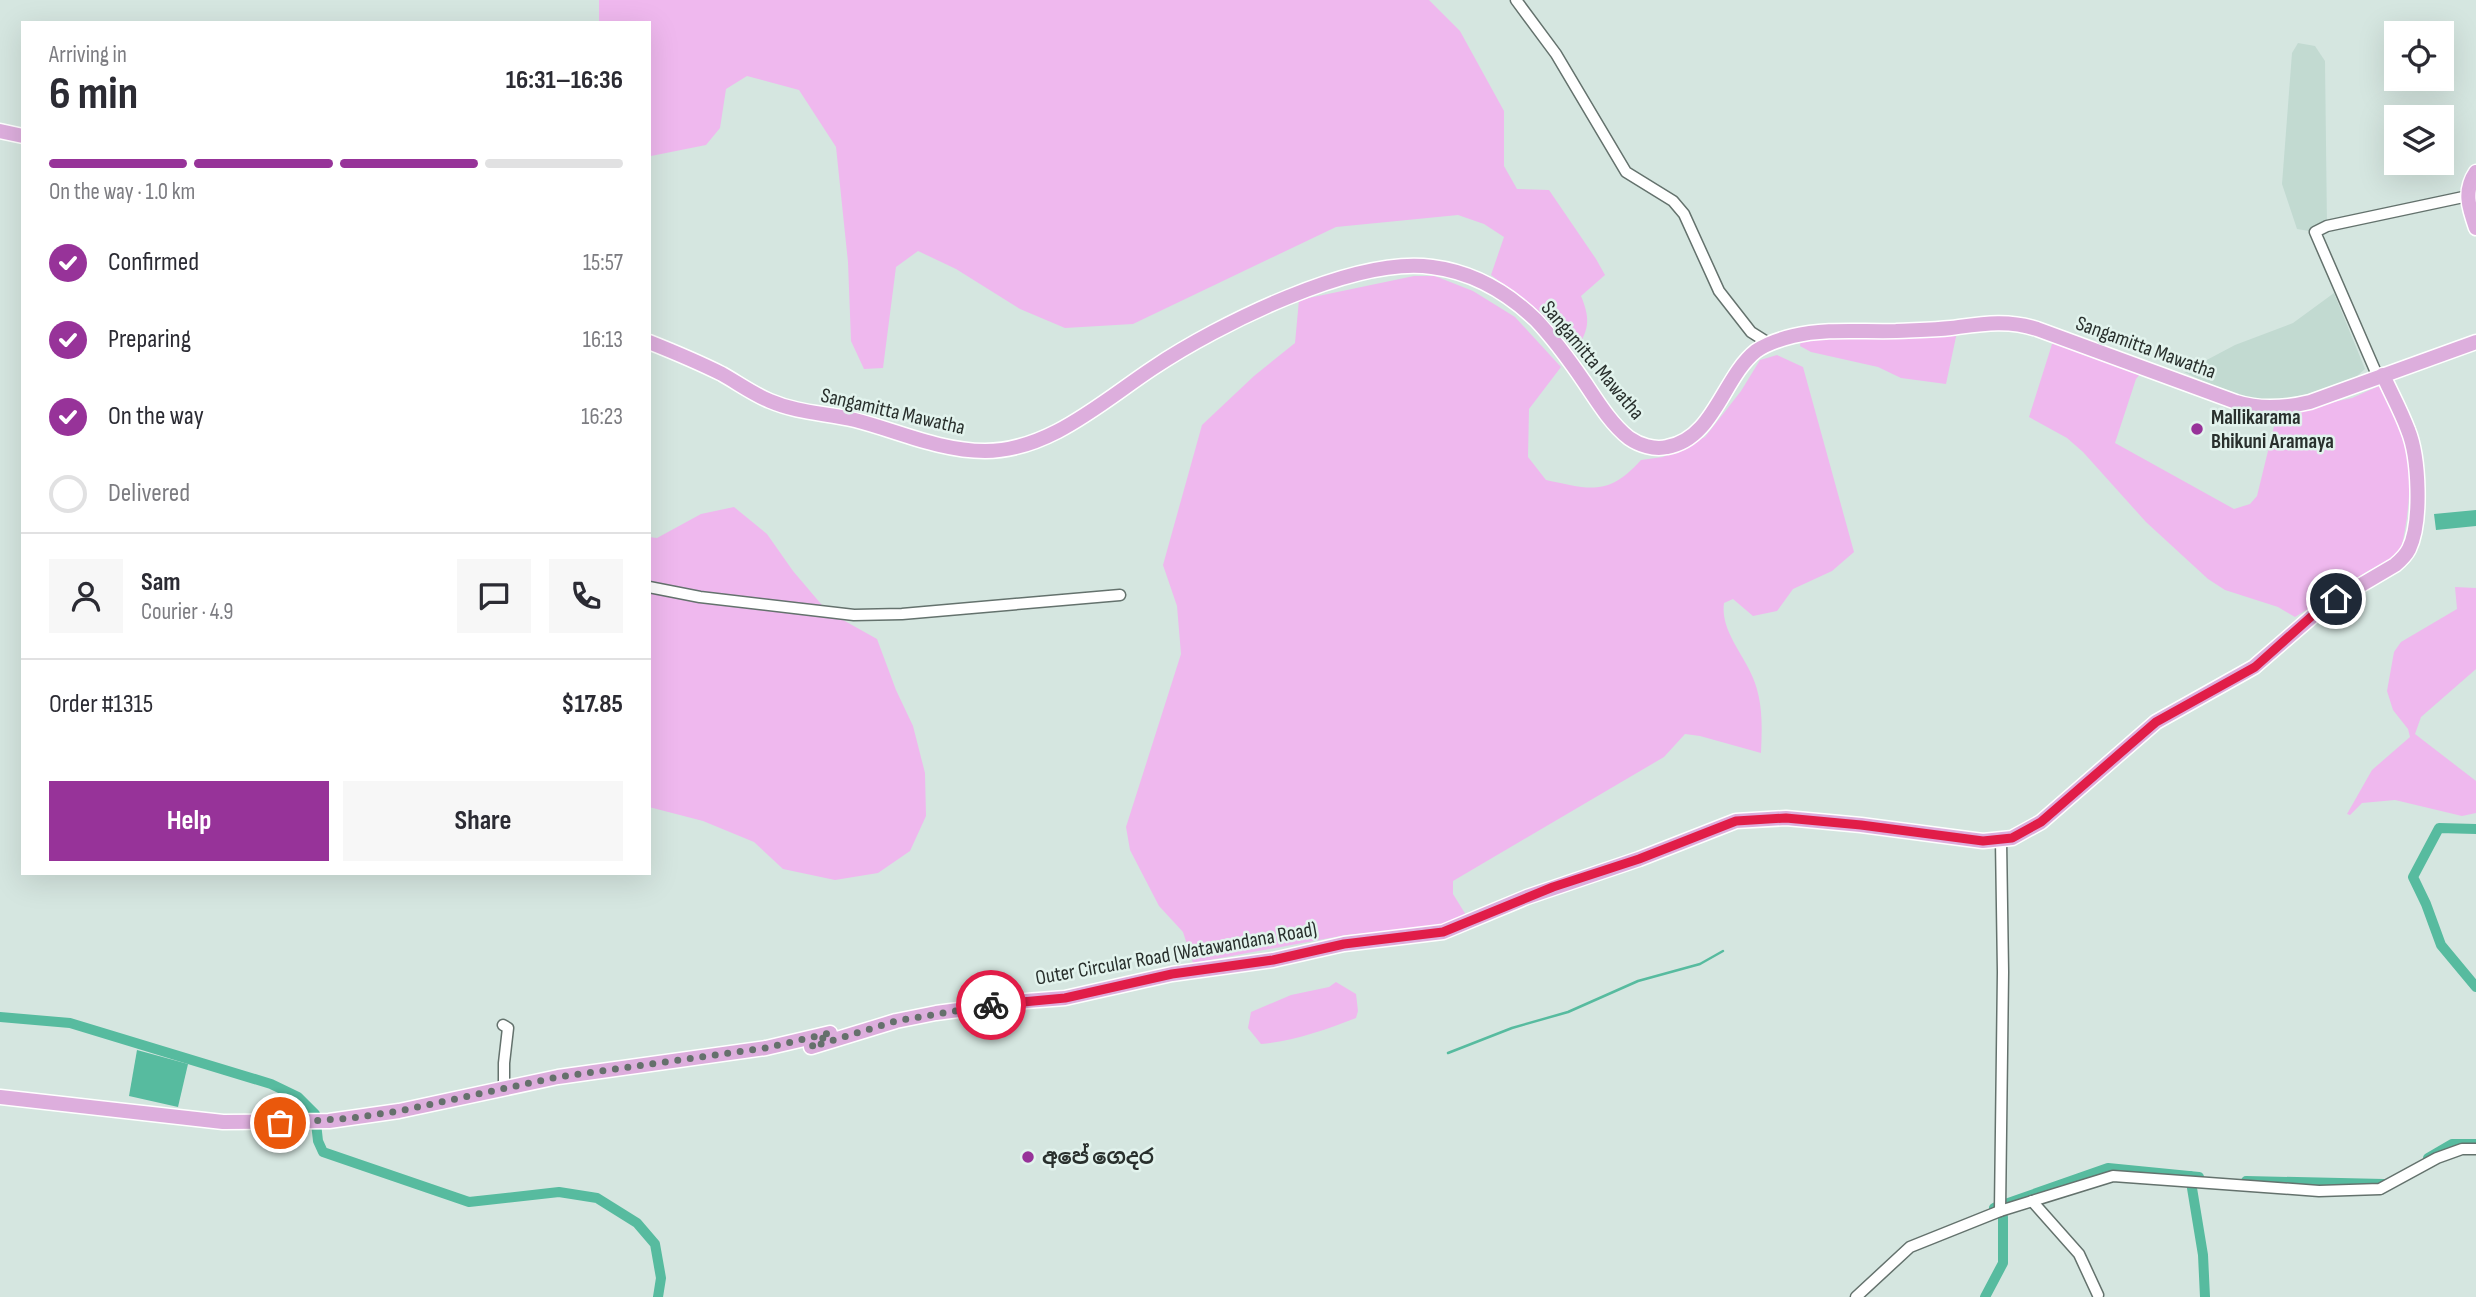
<!DOCTYPE html>
<meta charset="utf-8">
<style>
:root{--surface:#fff;--page:#f7f7f7;--text:#2b2b33;--muted:#7c7c81;--line:#e1e1e2;--accent:#973399}
body{margin:0;font-family:"Sofia Sans Condensed","Noto Sans Sinhala",sans-serif;background:var(--page);color:var(--text);height:100vh;display:flex;flex-direction:column;font-size:26px;white-space:nowrap}
*{box-sizing:border-box;margin:0}
p{font-size:23px;color:var(--muted)}
.icon{flex:none;width:38px;height:38px;fill:none;stroke:currentColor;stroke-width:2;stroke-linecap:round;stroke-linejoin:round}
.map{position:relative;flex:1;overflow:hidden}
.drawer{position:absolute;left:21px;top:21px;width:630px;height:854px;display:flex;flex-direction:column;background:var(--surface);border-radius:0px;box-shadow:0 7px 28px #0002}
.drawer>*{flex:none}
.controls{position:absolute;left:2384px;top:21px;display:grid;gap:14px}
.controls a{display:grid;place-items:center;width:70px;height:70px;border-radius:0px;background:var(--surface);box-shadow:0 7px 28px #0002;font-size:35px}
.pin{position:absolute;display:grid;place-items:center;width:60px;height:60px;color:#fff;margin:-30px;border:4px solid #fff;border-radius:50%;box-shadow:0 2px 7px #0007}
.courier{position:absolute;display:grid;place-items:center;width:70px;height:70px;margin:-35px;border:5px solid #e11d48;border-radius:50%;background:#fff;color:#222;box-shadow:0 2px 9px #0007}
.head em{font-style:normal;font-weight:700}
.head div{display:flex;flex-direction:column-reverse}
.head{display:flex;align-items:center;justify-content:space-between;height:119px;padding:0 28px}
h1{font-size:46px;font-weight:700;line-height:52px}
.bar{display:grid;grid-template-columns:repeat(4,1fr);gap:10px 7px;align-content:center;height:84px;padding:0 28px}
.bar i{height:9px;border-radius:5px;background:var(--line)}
.bar .active{background:var(--accent)}
.bar p{grid-column:span 4}
.line{display:flex;align-items:center;gap:18px;padding:0 28px;border-top:2px solid var(--line)}
.line div{flex:1}
.round{display:grid;place-items:center;flex:none;width:74px;height:74px;border-radius:0px;background:var(--page)}
ol{padding:0 28px;list-style:none}
li{display:flex;align-items:center;gap:21px;height:77px}
li p{margin-inline-start:auto}
li .icon{padding:7px;border-radius:50%;background:var(--accent);color:#fff;stroke-width:4}
li:last-child{color:var(--muted)}
li i{width:38px;height:38px;border:4px solid var(--line);border-radius:50%}
.button{display:flex;gap:14px;margin-top:auto;padding:14px 28px}
.button a{flex:1;height:80px;border-radius:0px;background:var(--accent);color:#fff;font-size:28px;font-weight:700;line-height:80px;text-align:center}
.button a+a{background:var(--page);color:var(--text)}
.map>svg:first-child{display:block}
</style>
<div class="map">
<svg width="2476" height="1297" viewBox="0 0 2476 1297">
<rect width="100%" height="100%" fill="#d5e6e0"/>
<g fill="#c2dad1">
<path d="M 2298,43 L 2315,46 L 2325,61 L 2327,226 L 2315,232 L 2297,229 L 2282,184 L 2292,53 Z"/>
<path d="M 2334,293 L 2365,369 L 2347,385 L 2279,401 L 2253,401 L 2213,386 L 2184,372 L 2235,345 L 2293,323 Z"/>
</g>
<g fill="#efb8ee">
<path d="M 599,0 L 1429,0 L 1460,31 L 1504,111 L 1504,166 L 1517,189 L 1549,190 L 1596,259 L 1605,275 L 1581,296 C 1591,320 1589,331 1574,352 L 1534,308 L 1491,275 L 1504,237 L 1484,224 L 1458,215 L 1336,227 L 1133,324 L 1065,328 L 1020,309 L 956,269 L 918,251 L 896,267 L 883,368 L 864,369 L 851,341 L 848,262 L 836,147 L 799,90 L 747,76 L 726,89 L 720,128 L 706,145 L 651,156 L 649,23 L 599,23 Z"/>
<path d="M 1414,276 L 1435,276 L 1473,291 L 1515,317 L 1561,367 L 1529,409 L 1528,457 L 1546,480 C 1589,489 1608,497 1641,460 L 1663,457 L 1705,437 L 1741,391 L 1760,360 L 1777,355 L 1803,367 L 1854,552 L 1832,571 L 1793,589 L 1777,611 L 1753,616 L 1733,599 L 1724,603 C 1720,632 1746,656 1755,683 C 1763,706 1762,729 1761,753 L 1700,736 L 1685,734 L 1664,757 L 1453,881 L 1453,894 L 1466,915 L 1444,926 L 1346,935 L 1193,963 L 1183,932 L 1159,906 L 1130,850 L 1126,827 L 1181,654 L 1177,606 L 1163,565 L 1202,425 L 1254,376 L 1295,343 L 1299,300 Z"/>
<path d="M 1957,332 L 1946,384 L 1901,378 L 1878,367 L 1811,352 L 1800,346 L 1801,338 Z"/>
<path d="M 2053,341 L 2141,373 L 2136,379 L 2115,443 L 2234,509 L 2250,504 L 2257,496 L 2277,414 L 2352,398 L 2379,386 C 2386,401 2396,415 2401,430 C 2415,469 2409,516 2400,554 L 2368,571 L 2295,617 L 2278,607 L 2225,590 L 2208,579 L 2146,522 L 2083,452 L 2067,438 L 2029,417 Z"/>
<path d="M 734,507 L 767,534 L 793,571 L 827,611 L 877,639 L 896,690 L 913,726 L 925,773 L 926,816 L 910,851 L 878,873 L 835,880 L 783,869 L 754,842 L 703,821 L 649,807 L 649,537 L 657,538 L 701,514 Z"/>
<path d="M 2455,587 L 2476,588 L 2476,669 L 2421,717 L 2415,734 L 2476,781 L 2476,813 L 2462,816 L 2395,800 L 2362,803 L 2350,815 L 2347,814 L 2372,770 L 2410,737 L 2408,729 L 2393,710 L 2387,691 L 2394,652 L 2401,642 L 2457,609 Z"/>
<path d="M 1336,982 L 1356,994 L 1358,1011 L 1356,1018 C 1325,1030 1294,1041 1261,1044 L 1248,1028 L 1251,1012 L 1291,995 L 1329,987 Z"/>
</g>
<g fill="#57bb9f">
<path d="M 2476,510 L 2476,526 L 2436,530 L 2434,514 Z"/>
<path d="M 137,1050 L 188,1064 L 178,1107 L 129,1096 Z"/>
</g>
<g fill="none" stroke-linecap="round" stroke-linejoin="round">
<path stroke="#57bb9f" stroke-width="2.5" d="M 1448,1053 L 1512,1028 L 1568,1012 L 1638,981 L 1700,964 L 1723,951"/>
<g stroke="#57bb9f" stroke-width="10">
<path d="M 2476,829 L 2439,828 L 2413,877 L 2426,904 L 2441,945 L 2476,987"/>
<path d="M 0,1017 L 70,1023 L 271,1084 L 298,1097 L 315,1114 L 318,1141 L 323,1152 L 469,1202 L 559,1192 L 597,1198 L 637,1223 L 655,1244 L 661,1278 L 658,1297"/>
<path d="M 2428,1158 L 2452,1144 L 2476,1144"/>
<path d="M 2190,1176 L 2203,1255 L 2205,1297"/>
<path d="M 2246,1181 L 2384,1184"/>
<path d="M 1994,1208 L 2108,1168 L 2199,1177"/>
<path d="M 1985,1297 L 2003,1263 L 2003,1217 L 1996,1207"/>
</g>
<g stroke="#64726d" stroke-width="13">
<g id="minor">
<path d="M 1516,0 L 1556,54 L 1626,172 L 1673,201 L 1684,214 L 1719,291 L 1751,332 L 1770,344"/>
<path d="M 2378,377 L 2315,232 L 2327,226 L 2468,196"/>
<path d="M 649,587 L 700,597 L 854,615 L 902,614 L 1120,595"/>
<path d="M 503,1025 L 508,1028 L 504,1063 L 504,1087"/>
<path d="M 2032,1201 L 2079,1254 L 2098,1295"/>
<path d="M 2000,1211 L 2113,1176 L 2319,1191 L 2380,1189 L 2437,1158 L 2462,1149 L 2476,1149"/>
<path d="M 1856,1297 L 1910,1247 L 2000,1211 L 2003,972 L 2001,840"/>
</g>
</g>
<g stroke="#fff" stroke-width="17">
<g id="major">
<path d="M 0,131 L 23,136"/>
<path d="M 2476,172 C 2463,191 2469,208 2476,228"/>
<path d="M 649,342 C 674,352 698,362 722,374 C 738,383 753,394 770,401 C 798,413 826,413 855,420 C 898,431 940,451 985,451 C 1049,451 1103,401 1153,368 C 1217,325 1355,256 1432,267 C 1472,272 1507,292 1536,320 C 1554,339 1570,361 1585,383 C 1597,401 1611,424 1629,438 C 1639,445 1654,450 1667,447 C 1714,439 1723,377 1756,351 C 1766,344 1781,339 1793,336 C 1826,328 1862,332 1896,331 C 1914,330 1933,330 1951,328 C 1981,324 2007,319 2037,329 L 2236,402 C 2261,410 2285,408 2310,402 L 2476,342"/>
<path d="M 0,1097 L 223,1122 L 329,1121 L 399,1111 L 558,1077 L 766,1048 L 830,1033 L 811,1047 L 896,1021 L 936,1013 L 1026,1001 L 1065,998 L 1172,974 L 1273,960 L 1344,944 L 1443,932 L 1527,897 L 1639,859 L 1736,821 L 1786,818 L 1861,825 L 1983,841 L 2012,838 L 2041,822 L 2156,722 L 2254,667 L 2322,608 L 2395,565 C 2401,560 2406,555 2409,549 C 2422,522 2419,457 2408,430 C 2401,411 2391,393 2383,375"/>
</g>
</g>
<use href="#minor" stroke="#fff" stroke-width="10"/>
<use href="#major" stroke="#ddaedd" stroke-width="14"/>
</g>
<g fill="none" stroke-linecap="round" stroke-linejoin="round">
<path stroke="#65706c" stroke-width="7" stroke-dasharray="0 12.6" d="M 280,1123 L 352,1118 L 399,1111 L 558,1077 L 766,1048 L 830,1033 L 811,1047 L 896,1021 L 991,1005"/>
<path stroke="#e11d48" stroke-width="9" d="M 991,1005 L 1065,998 L 1172,974 L 1273,960 L 1344,944 L 1443,932 L 1553,887 L 1639,859 L 1736,821 L 1786,818 L 1861,825 L 1983,841 L 2012,838 L 2041,822 L 2156,722 L 2255,667 L 2313,615 L 2336,599"/>
</g>
<g fill="#973399" stroke="#e2f3ed" stroke-width="2.5">
<circle cx="2197" cy="429" r="7"/>
<circle cx="1028" cy="1157" r="7"/>
</g>
<g text-anchor="middle" stroke-width="5" stroke-linejoin="round" paint-order="stroke">
<g font-size="21" fill="#29302d" stroke="#e2f3ed">
<text transform="translate(2146 347) rotate(20)" y="7">Sangamitta Mawatha</text>
<text transform="translate(1593 360) rotate(50)" y="7">Sangamitta Mawatha</text>
<text transform="translate(893 411) rotate(13)" y="7">Sangamitta Mawatha</text>
<text transform="translate(1176 953) rotate(-10)" y="7">Outer Circular Road (Watawandana Road)</text>
</g>
<g font-size="21" font-weight="bold" fill="#29302d" stroke="#e2f3ed" text-anchor="start">
<text x="2211" y="424">Mallikarama<tspan x="2211" dy="24">Bhikuni Aramaya</tspan></text>
<text x="1042" y="1164">අපේ ගෙදර</text>
</g>
</g>
</svg>
<div class="controls">
<a><svg class="icon" aria-label="locate" viewBox="0 0 24 24"><circle cx="12" cy="12" r="6"/><path d="M12 2v4M12 18v4M2 12h4M18 12h4"/></svg></a>
<a><svg class="icon" aria-label="layers" viewBox="0 0 24 24"><path d="M12 4l9 5-9 5-9-5zM3 14l9 5 9-5"/></svg></a>
</div>
<div class="pin" style="left:280px;top:1123px;background:#ea580c"><svg class="icon" aria-label="bag" viewBox="0 0 24 24"><path d="M5 8h14l-1 12H6zM9 8a3 3 0 0 1 6 0"/></svg></div>
<div class="pin" style="left:2336px;top:599px;background:#1f2937"><svg class="icon" aria-label="home" viewBox="0 0 24 24"><path d="M3 11l9-7 9 7M6 9v11h12V9"/></svg></div>
<div class="courier" style="left:991px;top:1005px"><svg class="icon" aria-label="bike" viewBox="0 0 24 24"><circle cx="6" cy="16" r="4"/><circle cx="18" cy="16" r="4"/><path d="M6 16l4-8h5l3 8M10 8l3 8H6M13 5h3"/></svg></div>
<section class="drawer">
<div class="head"><div><h1>6 min</h1><p>Arriving in</p></div><em>16:31–16:36</em></div>
<div class="bar"><i class="active"></i><i class="active"></i><i class="active"></i><i></i><p>On the way · 1.0 km</p></div>
<ol>
<li><svg class="icon" aria-label="check" viewBox="0 0 24 24"><path d="M5 12l5 5 9-10"/></svg>Confirmed<p>15:57</p></li>
<li><svg class="icon" aria-label="check" viewBox="0 0 24 24"><path d="M5 12l5 5 9-10"/></svg>Preparing<p>16:13</p></li>
<li><svg class="icon" aria-label="check" viewBox="0 0 24 24"><path d="M5 12l5 5 9-10"/></svg>On the way<p>16:23</p></li>
<li><i></i>Delivered</li>
</ol>
<div class="line" style="height:126px"><a class="round"><svg class="icon" aria-label="person" viewBox="0 0 24 24"><circle cx="12" cy="8" r="4"/><path d="M4 21q1-7 8-7t8 7"/></svg></a><div><b>Sam</b><p>Courier · 4.9</p></div><a class="round"><svg class="icon" aria-label="chat" viewBox="0 0 24 24"><path d="M4 5h16v11H9l-5 4z"/></svg></a><a class="round"><svg class="icon" aria-label="phone" viewBox="0 0 24 24"><path d="M5 4h4l2 5-3 2q2 4 5 5l2-3 5 2v4C11 20 4 13 5 4z"/></svg></a></div>
<div class="line" style="height:91px"><div>Order #1315</div><b>$17.85</b></div>
<div class="button"><a>Help</a><a>Share</a></div>
</section>
</div>
